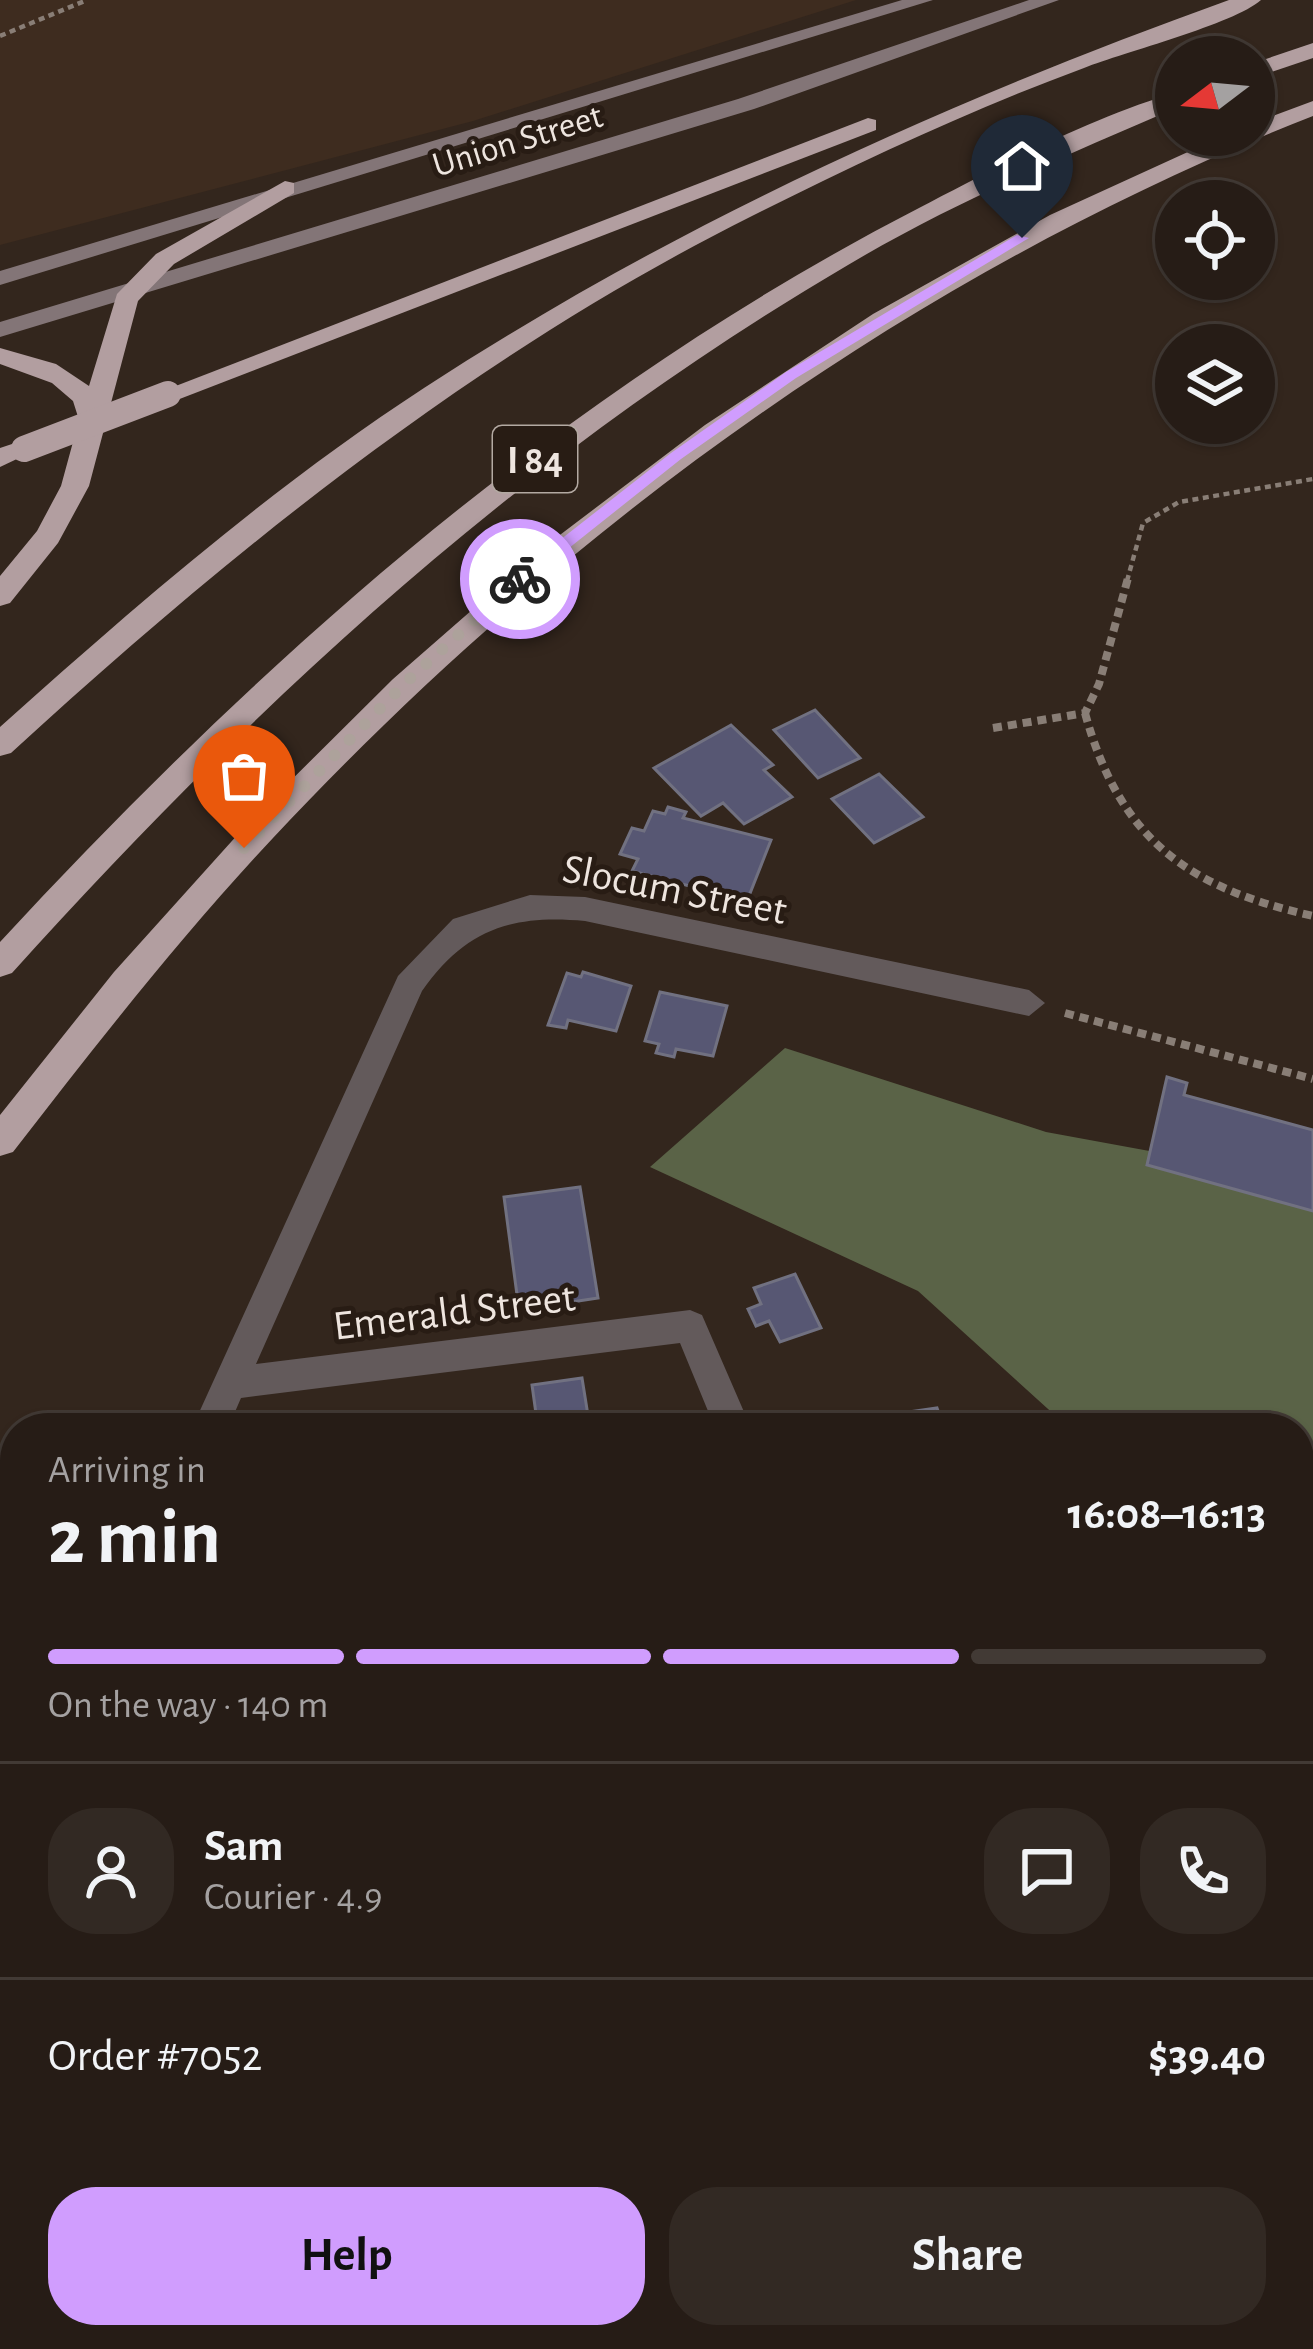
<!DOCTYPE html>
<meta charset="utf-8">
<style>
:root{--surface:#261c16;--page:#322923;--text:#f1f3f6;--muted:#a4a1a1;--line:#423a35;--accent:#d09dfe}
body{margin:0;font-family:"Alegreya Sans",sans-serif;background:var(--page);color:var(--text);height:100vh;display:flex;flex-direction:column;font-size:45px;white-space:nowrap}
*{box-sizing:border-box;margin:0}
p{font-size:39px;color:var(--muted)}
.icon{flex:none;width:66px;height:66px;fill:none;stroke:currentColor;stroke-width:2;stroke-linecap:round;stroke-linejoin:round}
.map{position:relative;flex:1;overflow:hidden}
.details{position:absolute;left:0px;top:1413px;width:1314px;height:936px;display:flex;flex-direction:column;background:var(--surface);border-radius:48px 48px 0 0;box-shadow:0 3px 9px #0004,0 0 0 3px var(--line)}
.details>*{flex:none}
.needle{width:78px;rotate:254deg}
.fabs{position:absolute;left:1155px;top:36px;display:grid;gap:24px}
.fabs a{display:grid;place-items:center;width:120px;height:120px;border-radius:50%;background:var(--surface);box-shadow:0 3px 9px #0004,0 0 0 3px var(--line);font-size:60px}
.pin{position:absolute;display:grid;place-items:center;width:102px;height:102px;color:#fff;margin:-123px -51px;border-radius:50% 50% 50% 0;rotate:-45deg;box-shadow:0 0 12px #0007}
.pin .icon{rotate:45deg}
.courier{position:absolute;display:grid;place-items:center;width:120px;height:120px;margin:-60px;border:9px solid #d09dfe;border-radius:50%;background:#fff;color:#222;box-shadow:0 3px 15px #0007}
.summary em{font-style:normal;font-weight:600}
.summary div{display:flex;flex-direction:column-reverse}
.summary{display:flex;align-items:center;justify-content:space-between;height:204px;padding:0 48px}
h1{font-size:78px;font-weight:600;line-height:90px}
.bar{display:grid;grid-template-columns:repeat(4,1fr);gap:18px 12px;align-content:center;height:144px;padding:0 48px}
.bar i{height:15px;border-radius:9px;background:var(--line)}
.bar .active{background:var(--accent)}
.bar p{grid-column:span 4}
.line{display:flex;align-items:center;gap:30px;padding:0 48px;border-top:3px solid var(--line)}
.line div{flex:1}
.round{display:grid;place-items:center;flex:none;width:126px;height:126px;border-radius:48px;background:var(--page)}
.action{display:flex;gap:24px;margin-top:auto;padding:24px 48px}
.action a{flex:1;height:138px;border-radius:48px;background:var(--accent);color:#111;font-size:48px;font-weight:600;line-height:138px;text-align:center}
.action a+a{background:var(--page);color:var(--text)}
.map>svg:first-child{display:block}
</style>
<div class="map">
<svg width="1313" height="2349" viewBox="0 0 1313 2349">
<rect width="100%" height="100%" fill="#33261d"/>
<path fill="#3e2c1f" d="M 0,0 L 856,0 L 473,121 L 0,245 Z"/>
<path fill="#5a6347" d="M 785,1048 L 1046,1132 L 1313,1181 L 1313,1638 L 1299,1636 L 1299,1428 L 1069,1428 L 918,1291 L 650,1167 Z"/>
<g fill="#575773" stroke="#717181" stroke-width="3">
<path d="M 815,710 L 860,758 L 818,778 L 774,730 Z"/>
<path d="M 731,725 L 773,765 L 764,770 L 792,797 L 744,824 L 723,803 L 701,816 L 654,768 Z"/>
<path d="M 879,774 L 923,817 L 874,843 L 832,799 Z"/>
<path d="M 668,807 L 686,812 L 683,818 L 771,840 L 747,901 L 632,871 L 638,859 L 620,854 L 632,828 L 644,831 L 653,811 L 665,814 Z"/>
<path d="M 583,972 L 631,986 L 616,1031 L 568,1020 L 566,1028 L 548,1025 L 567,973 L 581,977 Z"/>
<path d="M 660,992 L 727,1006 L 713,1056 L 676,1049 L 674,1057 L 656,1053 L 659,1044 L 645,1041 Z"/>
<path d="M 1167,1077 L 1187,1083 L 1184,1095 L 1313,1130 L 1313,1211 L 1147,1165 Z"/>
<path d="M 580,1187 L 598,1298 L 519,1310 L 504,1197 Z"/>
<path d="M 795,1274 L 821,1328 L 780,1342 L 769,1321 L 756,1326 L 748,1309 L 761,1304 L 754,1288 Z"/>
<path d="M 582,1378 L 590,1428 L 538,1428 L 532,1385 Z"/>
<path d="M 937,1408 L 940,1416 L 958,1414 L 962,1428 L 833,1428 L 832,1423 Z"/>
<path d="M 1299,1853 L 1313,1883 L 1313,1992 L 1299,1996 Z"/>
<path d="M 0,2216 L 10,2223 L 14,2327 L 0,2331 Z"/>
<path d="M 1313,2252 L 1313,2284 L 1299,2288 L 1299,2257 Z"/>
<path d="M 187,2334 L 392,2334 L 392,2336 L 373,2342 L 374,2349 L 189,2349 Z"/>
<path d="M 505,2334 L 572,2334 L 513,2349 L 507,2349 Z"/>
</g>
<g fill="none" stroke-linecap="round" stroke-linejoin="round">
<g stroke="#897e76" stroke-width="4.5" stroke-dasharray="6 4.5" stroke-linecap="butt">
<path d="M 0,36 L 87,0"/>
<path d="M 1127,581 L 1143,523 L 1179,502 L 1313,479"/>
</g>
<g stroke="#897e76" stroke-width="8" stroke-dasharray="9 6" stroke-linecap="butt">
<path d="M 1085,713 C 1120,840 1188,888 1313,916"/>
<path d="M 993,728 L 1085,713 L 1099,684 L 1128,578"/>
<path d="M 1065,1013 L 1313,1079"/>
</g>
<g fill="#635a5b" fill-rule="evenodd">
<path d="M 530,895 L 585,897 L 1029,990 L 1045,1003 L 1029,1016 L 585,921 C 511,914 465,930 422,991 L 256,1364 L 690,1310 L 702,1315 L 751,1428 L 715,1428 L 680,1343 L 241,1398 L 228,1428 L 192,1428 L 398,976 L 453,919 Z"/>
<path d="M 74,2334 L 120,2334 L 121,2349 L 75,2349 Z"/>
<path d="M 1080,2334 L 1126,2334 L 1131,2349 L 1085,2349 Z"/>
</g>
<g fill="#837577" fill-rule="evenodd">
<path d="M 902,0 L 933,0 L 0,285 L 0,271 Z"/>
<path d="M 1029,0 L 1059,0 L 754,109 L 0,337 L 0,322 L 738,99 Z"/>
</g>
<g fill="#b29ea0" fill-rule="evenodd">
<path d="M 1229,0 L 1261,0 C 1234,24 1124,52 1084,68 C 970,110 860,162 752,216 C 476,354 237,546 11,753 L 0,756 L 0,727 C 135,606 272,487 424,388 C 677,223 946,102 1229,0 Z"/>
<path d="M 1313,43 L 1313,58 L 1254,78 L 1254,63 Z"/>
<path d="M 1176,93 L 1176,108 C 1065,156 952,203 848,265 C 524,455 262,696 12,973 L 0,977 L 0,942 C 269,651 564,391 919,208 C 992,170 1097,114 1176,93 Z"/>
<path d="M 1313,101 L 1313,116 C 916,272 564,527 273,838 C 180,937 96,1045 13,1152 L 0,1156 L 0,1115 L 114,972 L 249,822 L 393,679 L 544,547 L 705,425 L 873,314 L 1050,215 L 1225,135 L 1254,135 L 1254,123 Z"/>
<path d="M 868,118 L 876,120 L 876,130 L 177,400 L 168,402 L 155,394 Z"/>
<path d="M 285,181 L 294,183 L 294,193 L 174,264 L 138,301 L 89,486 L 58,543 L 10,603 L 0,606 L 0,576 L 37,531 L 61,486 L 79,420 L 73,401 L 52,383 L 0,364 L 0,348 L 56,364 L 89,386 L 117,294 L 156,254 Z"/>
<path d="M 24,440 L 38,449 L 0,467 L 0,448 Z"/>
</g>
<path stroke="#b29ea0" stroke-width="26" d="M 24,449 L 168,394"/>
</g>
<path fill="#d09dfe" d="M 1017,235 L 1029,238 L 796,378 L 681,459 L 525,583 L 514,583 L 514,576 L 671,453 L 786,372 Z"/>
<g fill="none" stroke-linecap="round" stroke-linejoin="round">
<path stroke="#ada29b" stroke-width="12" stroke-dasharray="0 21.6" d="M 244,848 L 405,683 L 520,579"/>
</g>
<g text-anchor="middle" stroke-width="10" stroke-linejoin="round" paint-order="stroke">
<g font-size="36" fill="#eee5df" stroke="#281c14">
<text transform="translate(517 139) rotate(-17)" y="13">Union Street</text>
</g>
<rect fill="#281c14" stroke="#b3a9a2" stroke-width="3" x="493" y="426" width="84" height="66" rx="9"/>
<g font-size="39" font-weight="bold" fill="#eee5df">
<text x="535" y="473">I 84</text>
</g>
<g font-size="42" fill="#eee5df" stroke="#281c14">
<text transform="translate(675 888) rotate(11)" y="15">Slocum Street</text>
<text transform="translate(454 1310) rotate(-7)" y="15">Emerald Street</text>
</g>
</g>
</svg>
<div class="fabs">
<a><svg class="needle" viewBox="-14 -14 28 28"><path d="M0-13l5 13h-10z" fill="#e53935"/><path d="M0 13l5-13h-10z" fill="#a4a1a1"/></svg></a>
<a><svg class="icon" aria-label="locate" viewBox="0 0 24 24"><circle cx="12" cy="12" r="6"/><path d="M12 2v4M12 18v4M2 12h4M18 12h4"/></svg></a>
<a><svg class="icon" aria-label="layers" viewBox="0 0 24 24"><path d="M12 4l9 5-9 5-9-5zM3 14l9 5 9-5"/></svg></a>
</div>
<div class="pin" style="left:244px;top:848px;background:#ea580c"><svg class="icon" aria-label="bag" viewBox="0 0 24 24"><path d="M5 8h14l-1 12H6zM9 8a3 3 0 0 1 6 0"/></svg></div>
<div class="pin" style="left:1022px;top:238px;background:#1f2937"><svg class="icon" aria-label="home" viewBox="0 0 24 24"><path d="M3 11l9-7 9 7M6 9v11h12V9"/></svg></div>
<div class="courier" style="left:520px;top:579px"><svg class="icon" aria-label="bike" viewBox="0 0 24 24"><circle cx="6" cy="16" r="4"/><circle cx="18" cy="16" r="4"/><path d="M6 16l4-8h5l3 8M10 8l3 8H6M13 5h3"/></svg></div>
<section class="details">
<div class="summary"><div><h1>2 min</h1><p>Arriving in</p></div><em>16:08–16:13</em></div>
<div class="bar"><i class="active"></i><i class="active"></i><i class="active"></i><i></i><p>On the way · 140 m</p></div>
<div class="line" style="height:216px"><a class="round"><svg class="icon" aria-label="person" viewBox="0 0 24 24"><circle cx="12" cy="8" r="4"/><path d="M4 21q1-7 8-7t8 7"/></svg></a><div><b>Sam</b><p>Courier · 4.9</p></div><a class="round"><svg class="icon" aria-label="chat" viewBox="0 0 24 24"><path d="M4 5h16v11H9l-5 4z"/></svg></a><a class="round"><svg class="icon" aria-label="phone" viewBox="0 0 24 24"><path d="M5 4h4l2 5-3 2q2 4 5 5l2-3 5 2v4C11 20 4 13 5 4z"/></svg></a></div>
<div class="line" style="height:156px"><div>Order #7052</div><b>$39.40</b></div>
<div class="action"><a>Help</a><a>Share</a></div>
</section>
</div>
